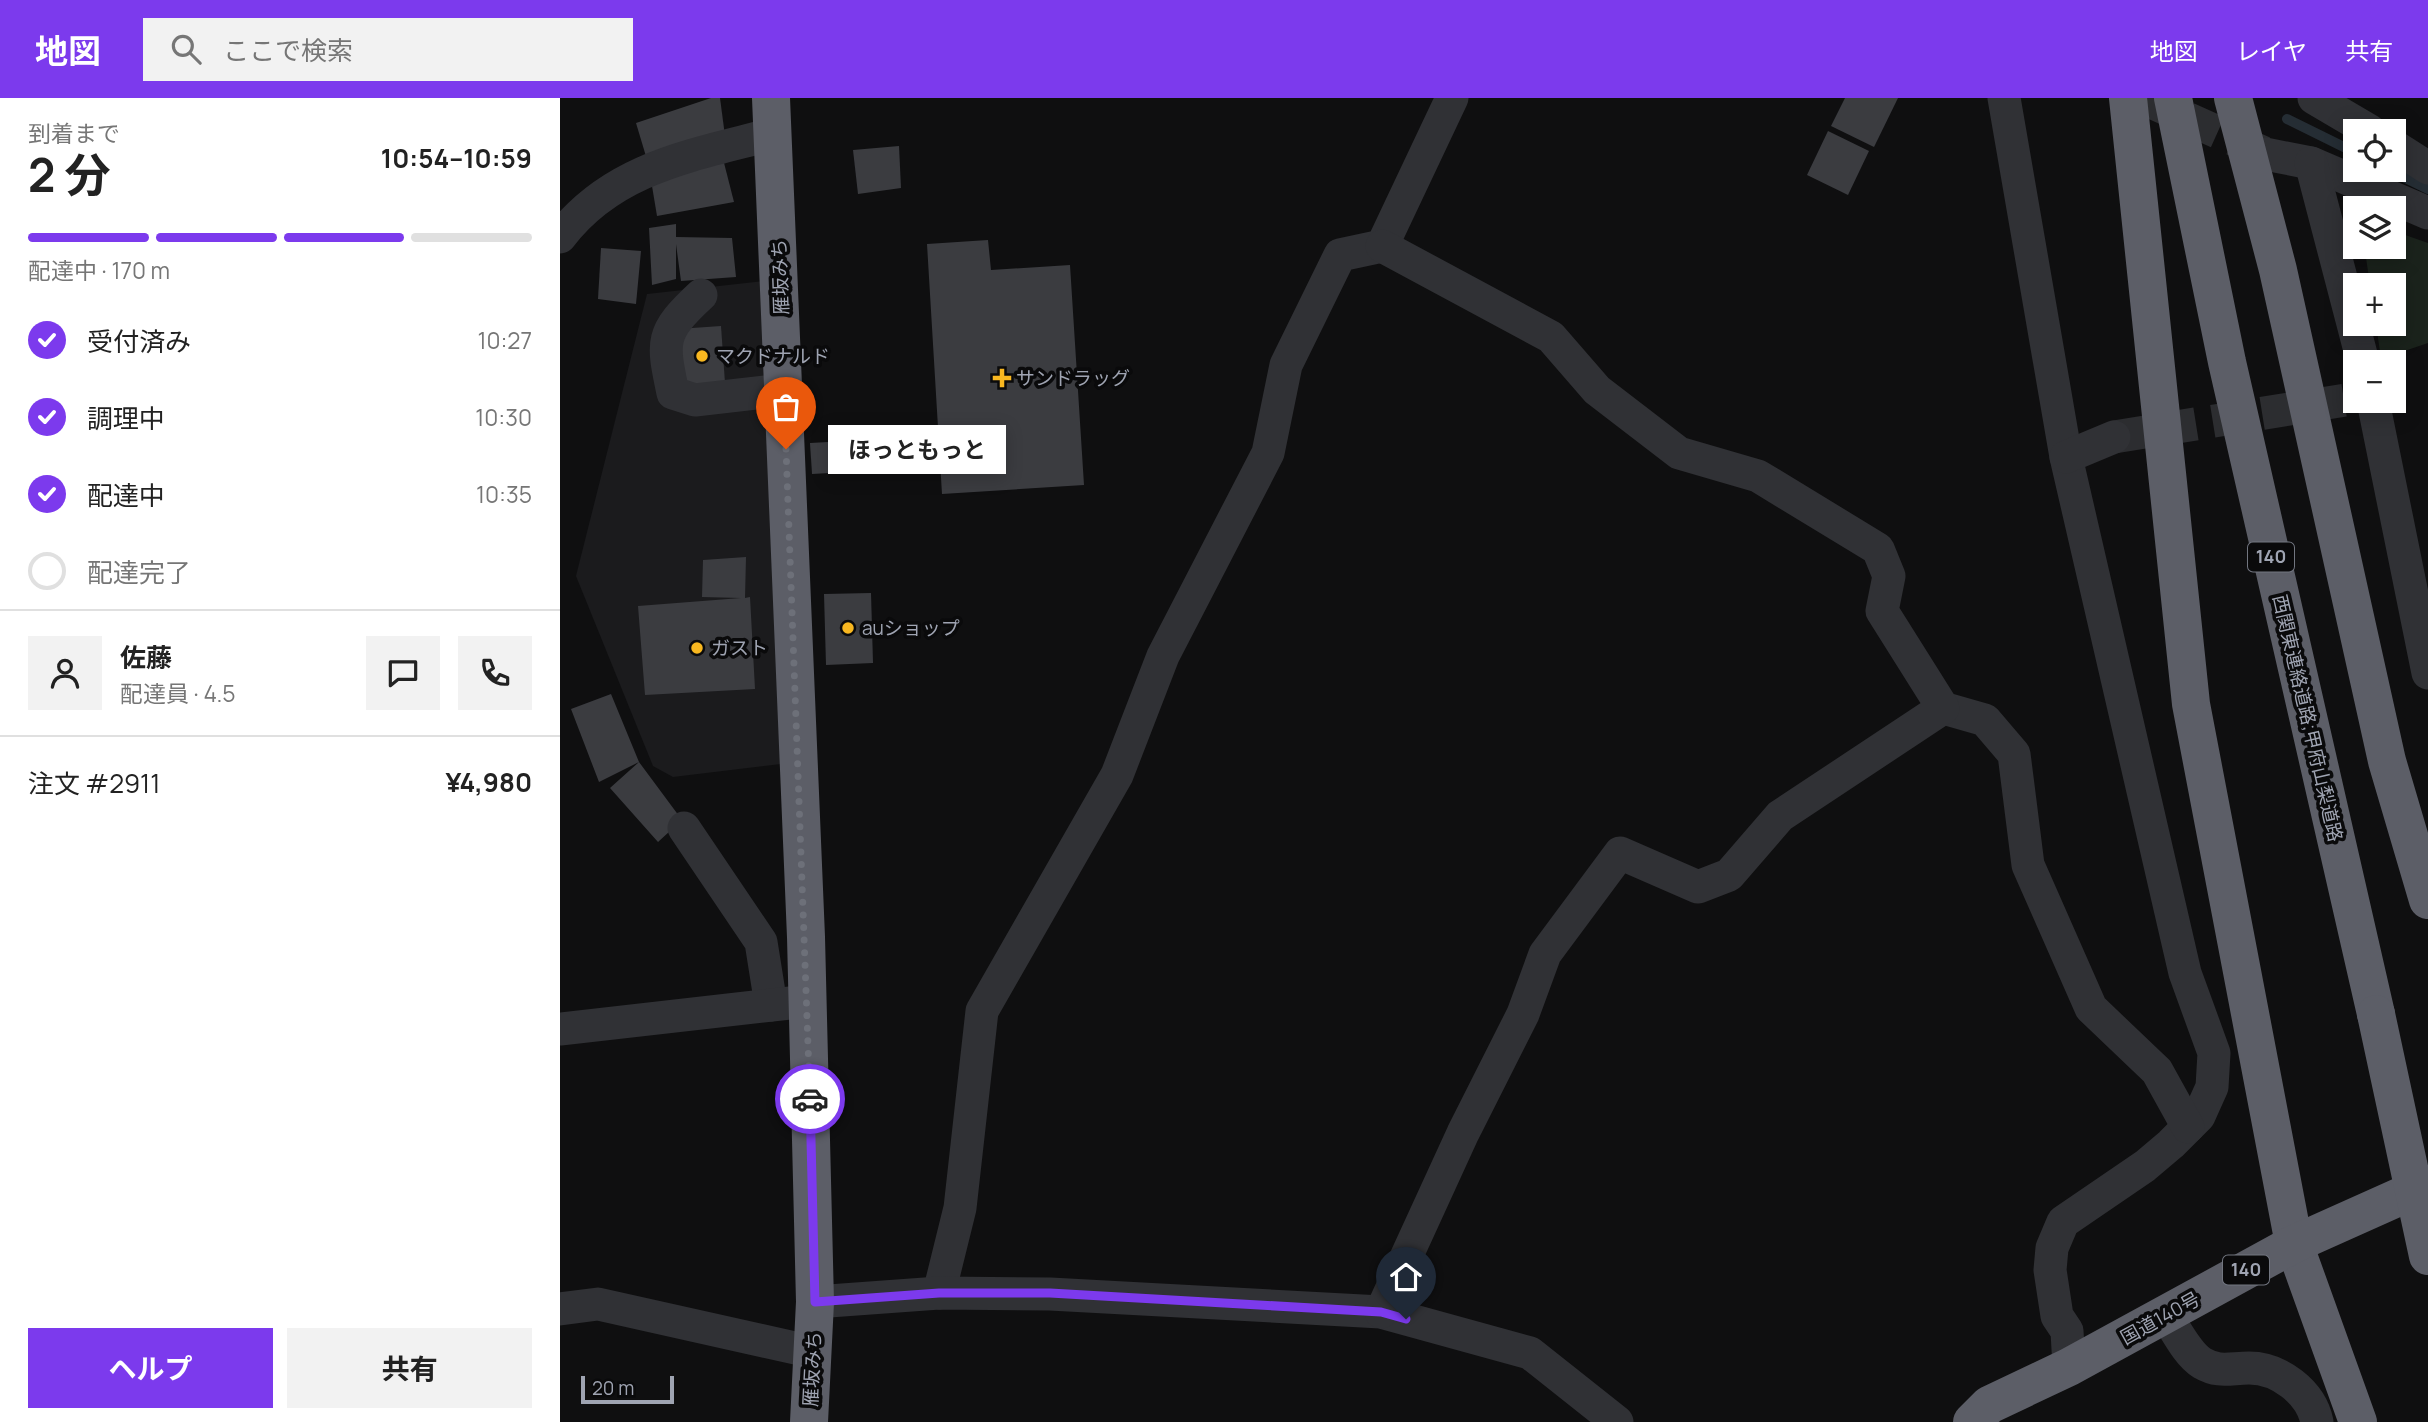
<!DOCTYPE html>
<html lang="ja">
<meta charset="utf-8">
<style>
:root{--surface:#fff;--page:#f2f2f2;--text:#222;--muted:#767676;--line:#e0e0e0;--accent:#7c3aed}
body{margin:0;font-family:Manrope,"Noto Sans JP",sans-serif;background:var(--page);color:var(--text);height:100vh;display:flex;flex-direction:column;font-size:26px;white-space:nowrap}
*{box-sizing:border-box;margin:0}
p{font-size:23px;color:var(--muted)}
.icon{flex:none;width:38px;height:38px;fill:none;stroke:currentColor;stroke-width:2;stroke-linecap:round;stroke-linejoin:round}
.map{position:relative;flex:1;overflow:hidden}
.drawer{display:flex;flex-direction:column;background:var(--surface);width:560px}
.drawer>*{flex:none}
.tools{position:absolute;left:1783px;top:21px;display:grid;gap:14px}
.tools a{display:grid;place-items:center;width:63px;height:63px;border-radius:0px;background:var(--surface);box-shadow:0 4px 18px #0003;font-size:35px}
.scale{position:absolute;left:21px;bottom:18px;width:93px;box-sizing:border-box;padding-left:7px;border:4px solid #9fa4b2;border-top:0;font-size:19px;line-height:24px;white-space:nowrap;color:#9fa4b2;-webkit-text-stroke:5px #0a0a0b;paint-order:stroke}
.pin{position:absolute;display:grid;place-items:center;width:60px;height:60px;color:#fff;margin:-72px -30px;border-radius:50% 50% 50% 0;rotate:-45deg;box-shadow:0 0 7px #0007}
.pin .icon{rotate:45deg}
.courier{position:absolute;display:grid;place-items:center;width:70px;height:70px;margin:-35px;border:5px solid #7c3aed;border-radius:50%;background:#fff;color:#222;box-shadow:0 2px 9px #0007}
.bubble{position:absolute;height:49px;border-radius:0px;background:var(--surface);box-shadow:0 4px 18px #0003;font-size:23px;font-weight:700;line-height:49px;text-align:center}
.overview em{font-style:normal;font-weight:700}
.overview div{display:flex;flex-direction:column-reverse}
.overview{display:flex;align-items:center;justify-content:space-between;height:119px;padding:0 28px}
h1{font-size:46px;font-weight:700;line-height:52px}
.bar{display:grid;grid-template-columns:repeat(4,1fr);gap:10px 7px;align-content:center;height:84px;padding:0 28px}
.bar i{height:9px;border-radius:5px;background:var(--line)}
.bar .on{background:var(--accent)}
.bar p{grid-column:span 4}
.line{display:flex;align-items:center;gap:18px;padding:0 28px;border-top:2px solid var(--line)}
.line div{flex:1}
.round{display:grid;place-items:center;flex:none;width:74px;height:74px;border-radius:0px;background:var(--page)}
ol{padding:0 28px;list-style:none}
li{display:flex;align-items:center;gap:21px;height:77px}
li p{margin-inline-start:auto}
li .icon{padding:7px;border-radius:50%;background:var(--accent);color:#fff;stroke-width:4}
li:last-child{color:var(--muted)}
li i{width:38px;height:38px;border:4px solid var(--line);border-radius:50%}
.primary-button{display:flex;gap:14px;margin-top:auto;padding:14px 28px}
.primary-button a{flex:1;height:80px;border-radius:0px;background:var(--accent);color:#fff;font-size:28px;font-weight:700;line-height:80px;text-align:center}
.primary-button a+a{background:var(--page);color:var(--text)}
header{display:flex;align-items:center;gap:42px;box-sizing:border-box;height:98px;padding:0 35px;background:var(--accent);color:#fff}
header strong{font-size:33px}
nav{display:flex;gap:38px;margin-inline-start:auto;font-size:24px}
.search{width:490px;height:63px;background:var(--page);display:flex;align-items:center;gap:18px;box-sizing:border-box;padding:0 24px;border-radius:0px;color:var(--muted);font-size:26px}
main{display:flex;flex:1;min-height:0}
.map>svg:first-child{display:block}
</style>
<header>
<strong>地図</strong>
<div class="search"><svg class="icon" aria-label="search" viewBox="0 0 24 24"><circle cx="10" cy="10" r="6"/><path d="M15 15l6 6"/></svg>ここで検索</div>
<nav><a>地図</a><a>レイヤ</a><a>共有</a></nav>
</header>
<main>
<section class="drawer">
<div class="overview"><div><h1>2 分</h1><p>到着まで</p></div><em>10:54–10:59</em></div>
<div class="bar"><i class="on"></i><i class="on"></i><i class="on"></i><i></i><p>配達中 · 170 m</p></div>
<ol>
<li><svg class="icon" aria-label="check" viewBox="0 0 24 24"><path d="M5 12l5 5 9-10"/></svg>受付済み<p>10:27</p></li>
<li><svg class="icon" aria-label="check" viewBox="0 0 24 24"><path d="M5 12l5 5 9-10"/></svg>調理中<p>10:30</p></li>
<li><svg class="icon" aria-label="check" viewBox="0 0 24 24"><path d="M5 12l5 5 9-10"/></svg>配達中<p>10:35</p></li>
<li><i></i>配達完了</li>
</ol>
<div class="line" style="height:126px"><a class="round"><svg class="icon" aria-label="person" viewBox="0 0 24 24"><circle cx="12" cy="8" r="4"/><path d="M4 21q1-7 8-7t8 7"/></svg></a><div><b>佐藤</b><p>配達員 · 4.5</p></div><a class="round"><svg class="icon" aria-label="chat" viewBox="0 0 24 24"><path d="M4 5h16v11H9l-5 4z"/></svg></a><a class="round"><svg class="icon" aria-label="phone" viewBox="0 0 24 24"><path d="M5 4h4l2 5-3 2q2 4 5 5l2-3 5 2v4C11 20 4 13 5 4z"/></svg></a></div>
<div class="line" style="height:91px"><div>注文 #2911</div><b>¥4,980</b></div>
<div class="primary-button"><a>ヘルプ</a><a>共有</a></div>
</section>
<div class="map">
<svg width="1868" height="1324" viewBox="0 0 1868 1324">
<rect width="100%" height="100%" fill="#0f0f10"/>
<path fill="#1b1b1d" d="M 221,181 L 238,664 L 113,679 L 93,668 L 16,478 L 87,196 Z"/>
<path fill="#1b231c" d="M 1834,133 L 1868,145 L 1868,245 L 1821,261 L 1816,226 L 1834,226 L 1834,187 L 1810,187 L 1805,153 L 1811,149 L 1834,149 Z"/>
<g fill="none" stroke-linecap="round" stroke-linejoin="round">
<g stroke="#252d34" stroke-width="10">
<path d="M 1727,21 L 1796,55"/>
<path d="M 1829,72 L 1868,91"/>
</g>
</g>
<g fill="#3b3c40">
<path d="M 151,0 L 160,0 L 165,38 L 88,65 L 76,25 Z"/>
<path d="M 1285,0 L 1338,0 L 1314,49 L 1271,28 Z"/>
<path d="M 1268,33 L 1309,53 L 1288,97 L 1247,77 Z"/>
<path d="M 339,48 L 341,90 L 298,96 L 293,52 Z"/>
<path d="M 162,57 L 174,104 L 97,118 L 90,76 Z"/>
<path d="M 116,126 L 116,139 L 172,140 L 176,179 L 121,183 L 116,146 L 116,181 L 92,187 L 89,130 Z"/>
<path d="M 428,142 L 431,172 L 510,167 L 524,387 L 382,396 L 367,146 Z"/>
<path d="M 41,150 L 81,153 L 76,206 L 38,201 Z"/>
<path d="M 161,228 L 165,285 L 122,288 L 118,231 Z"/>
<path d="M 323,341 L 323,372 L 252,376 L 250,345 Z"/>
<path d="M 186,459 L 185,500 L 190,499 L 195,591 L 85,597 L 78,508 L 181,500 L 142,499 L 143,462 Z"/>
<path d="M 311,495 L 313,565 L 266,567 L 264,496 Z"/>
<path d="M 51,596 L 79,664 L 122,722 L 98,744 L 50,690 L 79,664 L 39,684 L 11,611 Z"/>
</g>
<g fill="none" stroke-linecap="round" stroke-linejoin="round">
<g stroke="#2c2d30" stroke-width="33" stroke-dasharray="33 17" stroke-linecap="butt">
<path d="M 1582,0 L 1704,55"/>
<path d="M 1554,339 L 1792,301"/>
</g>
<g stroke="#303135" stroke-width="33">
<path d="M 1444,0 L 1506,359 L 1625,875 L 1654,955 L 1652,989 L 1639,1018 L 1611,1046 L 1585,1068 L 1503,1124 L 1492,1150 L 1490,1172 L 1497,1218 L 1507,1233 L 1509,1269"/>
<path d="M 1754,0 L 1810,33"/>
<path d="M 1834,48 L 1868,70"/>
<path d="M 1705,56 L 1751,65 L 1868,115"/>
<path d="M 1751,65 L 1803,264"/>
<path d="M 0,139 C 53,69 134,57 213,36"/>
<path d="M 141,197 C 100,235 102,243 113,295 L 135,302 L 223,292"/>
<path d="M 1813,303 L 1868,575"/>
<path d="M 1506,359 L 1554,339"/>
<path d="M 1383,610 L 1425,622 L 1454,656 L 1468,767 L 1531,910 L 1597,973 L 1628,1029"/>
<path d="M 124,730 L 201,844 L 211,907"/>
<path d="M 0,931 L 248,903"/>
<path d="M 379,1195 L 400,1110 L 422,913 L 557,677 L 603,558 L 708,355 L 726,267 L 780,157 L 822,148 L 892,0"/>
<path d="M 255,1204 L 379,1195 L 490,1196 L 821,1214 L 970,1255 L 1057,1324"/>
<path d="M 0,1211 L 38,1206 L 253,1254"/>
<path d="M 821,1214 L 903,1035 L 963,916 L 985,856 L 1060,755 L 1138,789 L 1169,777 L 1220,718 L 1383,610 L 1322,513 L 1329,478 L 1318,451 L 1198,378 L 1119,355 L 1037,292 L 991,239 L 822,148"/>
<path d="M 1605,1216 C 1615,1230 1627,1256 1642,1265 C 1659,1275 1670,1270 1689,1270 C 1719,1270 1751,1294 1757,1324"/>
</g>
<g stroke="#5c5e67" stroke-width="38">
<path d="M 211,0 L 246,839 L 255,1204 L 249,1324"/>
<path d="M 1568,0 L 1631,606 L 1734,1146 L 1798,1324"/>
<path d="M 1613,0 L 1667,264 L 1816,916"/>
<path d="M 1673,0 L 1718,172 L 1827,663 L 1868,802"/>
<path d="M 1412,1324 L 1429,1307 L 1509,1269 L 1734,1146 L 1868,1086"/>
</g>
<path stroke="#5c5e67" stroke-width="38" d="M 1816,916 L 1868,1158"/>
</g>
<g fill="none" stroke-linecap="round" stroke-linejoin="round">
<path stroke="#6d7079" stroke-width="7" stroke-dasharray="0 12.6" d="M 226,351 L 250,1001"/>
<path stroke="#7c3aed" stroke-width="9" d="M 250,1001 L 255,1204 L 379,1195 L 490,1195 L 821,1214 L 846,1221"/>
</g>
<g fill="#f8b720" stroke="#0a0a0b" stroke-width="2.5">
<circle cx="142" cy="258" r="7"/>
<path d="M438.5 269.5h7v7h7v7h-7v7h-7v-7h-7v-7h7z"/>
<circle cx="288" cy="530" r="7"/>
<circle cx="137" cy="550" r="7"/>
</g>
<g text-anchor="middle" stroke-width="7" stroke-linejoin="round" paint-order="stroke">
<g fill="#0a0a0b" stroke="#727680" stroke-width="2">
<rect x="1688" y="444.5" width="46" height="29" rx="5"/>
<rect x="1663" y="1157.5" width="46" height="29" rx="5"/>
</g>
<g font-size="18" font-weight="bold" fill="#9fa4b2">
<text x="1711" y="465">140</text>
<text x="1686" y="1178">140</text>
</g>
<g font-size="19" fill="#9fa4b2" stroke="#0a0a0b">
<text transform="translate(220 179) rotate(-92)" y="7">雁坂みち</text>
<text transform="translate(1748 620) rotate(77)" y="7">西関東連絡道路;甲府山梨道路</text>
<text transform="translate(1600 1220) rotate(-29)" y="7">国道140号</text>
<text transform="translate(252 1271) rotate(-87)" y="7">雁坂みち</text>
</g>
<g font-size="19" fill="#9fa4b2" stroke="#0a0a0b" text-anchor="start">
<text x="156" y="265">マクドナルド</text>
<text x="456" y="287">サンドラッグ</text>
<text x="302" y="537">auショップ</text>
<text x="151" y="557">ガスト</text>
</g>
</g>
</svg>
<div class="tools">
<a><svg class="icon" aria-label="locate" viewBox="0 0 24 24"><circle cx="12" cy="12" r="6"/><path d="M12 2v4M12 18v4M2 12h4M18 12h4"/></svg></a>
<a><svg class="icon" aria-label="layers" viewBox="0 0 24 24"><path d="M12 4l9 5-9 5-9-5zM3 14l9 5 9-5"/></svg></a>
<a>+</a>
<a>−</a>
</div>
<div class="scale">20 m</div>
<div class="pin" style="left:226px;top:351px;background:#ea580c"><svg class="icon" aria-label="bag" viewBox="0 0 24 24"><path d="M5 8h14l-1 12H6zM9 8a3 3 0 0 1 6 0"/></svg></div>
<div class="pin" style="left:846px;top:1221px;background:#1f2937"><svg class="icon" aria-label="home" viewBox="0 0 24 24"><path d="M3 11l9-7 9 7M6 9v11h12V9"/></svg></div>
<div class="courier" style="left:250px;top:1001px"><svg class="icon" aria-label="car" viewBox="0 0 24 24"><path d="M5 17H2v-5l4-1 3-4h7l3 4 3 1v5h-3M9 17h6M6 11h13"/><circle cx="7" cy="17" r="2"/><circle cx="17" cy="17" r="2"/></svg></div>
<div class="bubble" style="left:268px;top:327px;width:178px">ほっともっと</div>
</div>
</main>
